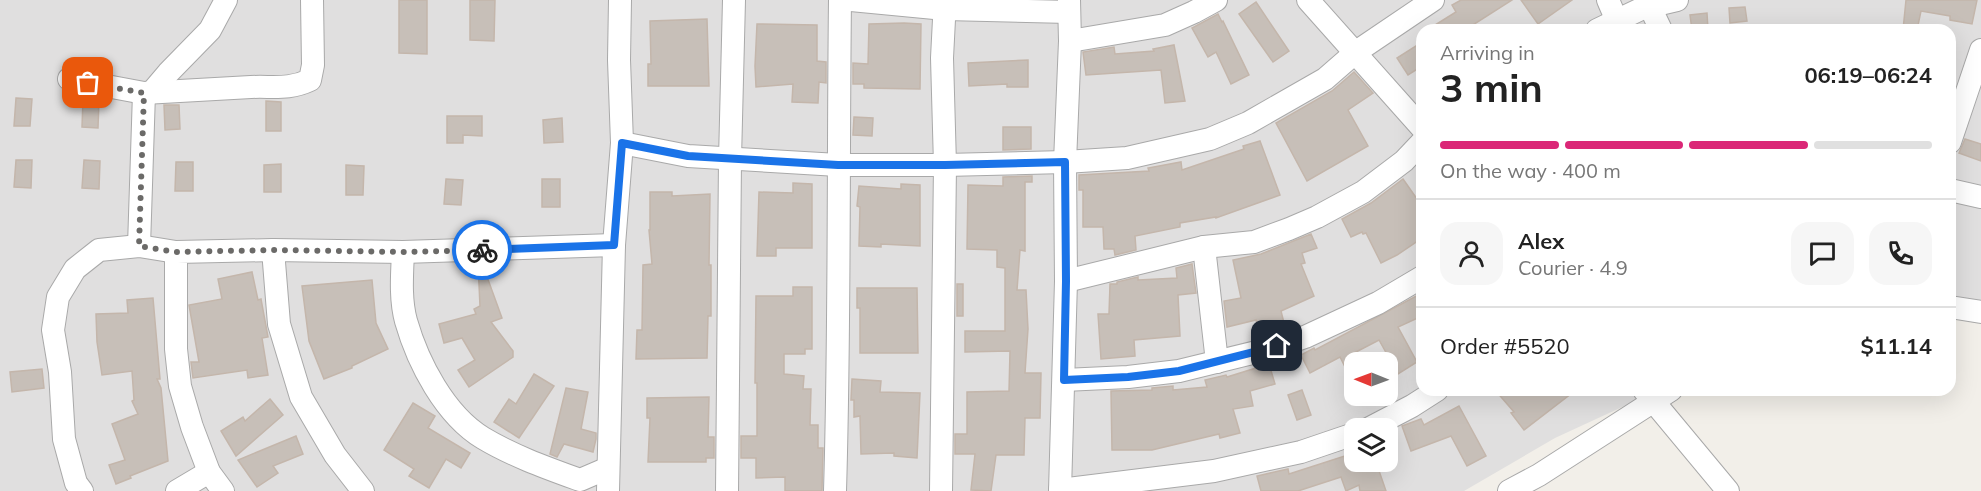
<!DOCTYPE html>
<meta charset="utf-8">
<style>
:root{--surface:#fff;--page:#f6f6f6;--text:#222;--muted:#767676;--line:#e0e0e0;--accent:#db2777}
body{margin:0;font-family:Mulish,sans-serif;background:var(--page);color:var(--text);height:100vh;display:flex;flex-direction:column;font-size:22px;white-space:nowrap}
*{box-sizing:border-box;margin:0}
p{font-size:20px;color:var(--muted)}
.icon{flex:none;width:33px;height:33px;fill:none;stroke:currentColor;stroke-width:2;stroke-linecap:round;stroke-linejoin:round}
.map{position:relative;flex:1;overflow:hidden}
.drawer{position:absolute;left:1416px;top:24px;width:540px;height:372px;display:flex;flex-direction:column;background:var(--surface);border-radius:18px;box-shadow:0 6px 24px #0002}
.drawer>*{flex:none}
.needle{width:39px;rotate:271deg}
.tools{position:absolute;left:1344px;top:352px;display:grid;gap:12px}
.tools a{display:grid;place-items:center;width:54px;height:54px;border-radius:12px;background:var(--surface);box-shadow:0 6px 24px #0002;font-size:30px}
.pin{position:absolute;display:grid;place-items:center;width:51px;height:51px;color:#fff;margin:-26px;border-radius:12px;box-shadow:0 3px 9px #0006}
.courier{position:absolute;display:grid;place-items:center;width:60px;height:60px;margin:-30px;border:4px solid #1a73e8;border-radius:50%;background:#fff;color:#222;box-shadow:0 2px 8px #0007}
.headline em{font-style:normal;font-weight:700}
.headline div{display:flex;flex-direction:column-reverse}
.headline{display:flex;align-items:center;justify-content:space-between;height:102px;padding:0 24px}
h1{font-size:39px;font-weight:700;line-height:45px}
.bar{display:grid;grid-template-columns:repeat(4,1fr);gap:9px 6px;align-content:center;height:72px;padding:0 24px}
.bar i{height:8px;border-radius:4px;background:var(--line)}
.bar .on{background:var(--accent)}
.bar p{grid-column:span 4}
.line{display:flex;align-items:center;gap:15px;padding:0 24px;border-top:2px solid var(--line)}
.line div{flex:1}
.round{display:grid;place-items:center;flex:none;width:63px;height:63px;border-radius:18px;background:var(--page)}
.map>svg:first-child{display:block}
</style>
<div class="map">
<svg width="1981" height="491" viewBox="0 0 1981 491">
<rect width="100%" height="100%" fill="#f2efe9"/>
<path fill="#e0dfdf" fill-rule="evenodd" d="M 0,0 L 1981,0 L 1981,305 L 1950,317 L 1950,30 L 1422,30 L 1422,390 L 1659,390 L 1555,438 L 1464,491 L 0,491 ZM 1354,363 L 1388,363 L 1388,396 L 1354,396 ZM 1354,429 L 1388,429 L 1388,462 L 1354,462 Z"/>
<g fill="#c7bfb8" stroke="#c4b6ab" stroke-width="1.5">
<path d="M 399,0 L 427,0 L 427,54 L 399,53 Z"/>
<path d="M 470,0 L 495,0 L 494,41 L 470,40 Z"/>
<path d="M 1461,0 L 1512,0 L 1465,30 L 1427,30 L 1456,12 L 1452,5 Z"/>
<path d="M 1521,0 L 1572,0 L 1538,24 Z"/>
<path d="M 1906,0 L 1977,0 L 1972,24 L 1950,20 L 1950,16 L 1921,11 L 1917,30 L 1903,30 Z"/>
<path d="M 1256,2 L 1289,51 L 1273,62 L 1239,14 Z"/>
<path d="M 1745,7 L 1747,21 L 1730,23 L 1729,8 Z"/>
<path d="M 1707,13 L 1708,30 L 1692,30 L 1690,15 Z"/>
<path d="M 1218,14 L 1222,22 L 1223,21 L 1249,75 L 1231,84 L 1216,52 L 1208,57 L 1192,28 Z"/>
<path d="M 707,19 L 709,86 L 648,86 L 648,64 L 651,64 L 650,21 Z"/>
<path d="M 904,23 L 921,24 L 920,89 L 864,88 L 864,84 L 853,84 L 853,63 L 868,64 L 869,24 Z"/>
<path d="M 757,24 L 817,25 L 817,61 L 826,62 L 826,83 L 819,82 L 818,103 L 792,102 L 793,84 L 756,87 L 755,66 Z"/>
<path d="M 1422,42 L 1422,66 L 1408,75 L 1397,58 Z"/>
<path d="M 1174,45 L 1185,101 L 1165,103 L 1161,70 L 1086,75 L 1083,52 L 1114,47 L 1115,54 L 1154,51 L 1153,49 Z"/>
<path d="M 1028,60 L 1028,87 L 1007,87 L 1007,84 L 969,86 L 968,63 Z"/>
<path d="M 1354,72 L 1373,93 L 1348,110 L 1368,146 L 1307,181 L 1276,123 L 1332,91 Z"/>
<path d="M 16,98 L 32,99 L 30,126 L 14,126 Z"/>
<path d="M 83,99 L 99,100 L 98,128 L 82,127 Z"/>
<path d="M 266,101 L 281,102 L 281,131 L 266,131 Z"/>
<path d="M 164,105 L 179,105 L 180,129 L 165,130 Z"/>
<path d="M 447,116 L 482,116 L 482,136 L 463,135 L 463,143 L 447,143 Z"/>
<path d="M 854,117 L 873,118 L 872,136 L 853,135 Z"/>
<path d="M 562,118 L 563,142 L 544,143 L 543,120 Z"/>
<path d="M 1003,127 L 1031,127 L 1031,149 L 1003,150 Z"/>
<path d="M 1965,139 L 1981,144 L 1981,161 L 1959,153 Z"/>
<path d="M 1260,141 L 1280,195 L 1216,218 L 1216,217 L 1180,223 L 1180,227 L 1135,236 L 1136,250 L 1115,255 L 1114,249 L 1104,249 L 1103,227 L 1083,227 L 1083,190 L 1079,190 L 1079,175 L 1149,171 L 1148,168 L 1181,162 L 1182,170 L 1244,149 L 1243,146 Z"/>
<path d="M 16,160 L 32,160 L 31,188 L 14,187 Z"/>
<path d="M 84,160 L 100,161 L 99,189 L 82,188 Z"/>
<path d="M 176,162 L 193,162 L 193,191 L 175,191 Z"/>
<path d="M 281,164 L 281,192 L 264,192 L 264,165 Z"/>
<path d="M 346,165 L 364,166 L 363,195 L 346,195 Z"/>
<path d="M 1032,176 L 1032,182 L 1025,182 L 1025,251 L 1020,250 L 1017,290 L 1026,290 L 1028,329 L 1025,373 L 1041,373 L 1040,418 L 1025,418 L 1024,455 L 996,455 L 991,491 L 971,490 L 975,454 L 955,454 L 955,434 L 967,434 L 967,392 L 1009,391 L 1010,351 L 965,352 L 965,331 L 1005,331 L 1005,268 L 997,267 L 997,250 L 967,249 L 968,185 L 1003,186 L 1003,177 Z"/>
<path d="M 446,179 L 463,180 L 461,205 L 444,204 Z"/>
<rect x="542" y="179" width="18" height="28"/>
<path d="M 1403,179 L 1422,206 L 1422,238 L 1397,255 L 1381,263 L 1366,233 L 1363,234 L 1362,232 L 1351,237 L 1342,219 L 1371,203 Z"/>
<path d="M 793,183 L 812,184 L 812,248 L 776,248 L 776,256 L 757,256 L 759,192 L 793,193 Z"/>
<path d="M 901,184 L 920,185 L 920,246 L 881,244 L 881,247 L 859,246 L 860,207 L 857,206 L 859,186 L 901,189 Z"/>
<path d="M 650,192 L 672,192 L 672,196 L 710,194 L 709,265 L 711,265 L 711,316 L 708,316 L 707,358 L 636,359 L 637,330 L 642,330 L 643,265 L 652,264 L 649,230 L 650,230 Z"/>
<path d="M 1311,234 L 1317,248 L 1302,253 L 1305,263 L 1301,264 L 1314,296 L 1281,311 L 1285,327 L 1260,334 L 1256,320 L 1227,327 L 1224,301 L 1241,298 L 1233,260 L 1261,254 Z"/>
<path d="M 478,263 L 482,263 L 502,318 L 491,322 L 513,351 L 513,357 L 469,387 L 458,370 L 475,360 L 462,338 L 444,343 L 439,324 L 476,314 L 474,309 L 480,306 Z"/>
<path d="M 1192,264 L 1196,293 L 1178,295 L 1180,336 L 1134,340 L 1135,356 L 1101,359 L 1098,314 L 1109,314 L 1110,284 L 1117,284 L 1117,282 L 1138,277 L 1138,280 L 1177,278 L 1176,268 Z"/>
<path d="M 252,272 L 258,300 L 261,299 L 268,337 L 262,338 L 268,375 L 248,378 L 247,370 L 193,378 L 191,362 L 199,362 L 189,305 L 222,299 L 218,279 Z"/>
<path d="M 372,280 L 376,323 L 388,349 L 352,366 L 352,368 L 324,379 L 309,341 L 302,286 Z"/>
<rect x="957" y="284" width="6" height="32"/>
<path d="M 793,287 L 812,287 L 812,349 L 805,349 L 805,354 L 784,354 L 784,374 L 804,376 L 803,389 L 811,389 L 810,425 L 818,425 L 818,448 L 823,448 L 822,491 L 785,491 L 785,477 L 756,478 L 756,458 L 741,458 L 741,436 L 757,436 L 757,383 L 755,383 L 756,296 L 793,296 Z"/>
<path d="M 857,288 L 917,288 L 918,353 L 860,353 L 860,308 L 857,308 Z"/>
<path d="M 1422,293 L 1422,316 L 1398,327 L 1417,362 L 1398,374 L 1379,340 L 1354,353 L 1354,385 L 1340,357 L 1310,373 L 1301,355 L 1314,348 L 1315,350 Z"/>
<path d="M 153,298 L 160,379 L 157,379 L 161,388 L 168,461 L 130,476 L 131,478 L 116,484 L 109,465 L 125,460 L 112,424 L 138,414 L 132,401 L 134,400 L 132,371 L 102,375 L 97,342 L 96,314 L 128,313 L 127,300 Z"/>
<path d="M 1269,364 L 1275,384 L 1250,391 L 1253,406 L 1233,409 L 1240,433 L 1220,438 L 1219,434 L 1152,450 L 1112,450 L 1111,391 L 1152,390 L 1152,388 L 1173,386 L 1173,390 L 1207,387 L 1205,380 L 1226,375 L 1227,377 Z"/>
<path d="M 42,369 L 44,388 L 12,392 L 10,372 Z"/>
<path d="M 534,374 L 554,386 L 519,438 L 494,422 L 509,399 L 516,404 Z"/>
<path d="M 852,379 L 881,381 L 880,392 L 920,393 L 917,458 L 894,456 L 894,453 L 861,454 L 860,416 L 854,417 L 854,400 L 851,400 Z"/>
<path d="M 566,388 L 588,392 L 581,429 L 596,433 L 596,439 L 593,452 L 564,444 L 557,457 L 550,454 Z"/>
<path d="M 1302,390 L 1311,415 L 1297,420 L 1288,395 Z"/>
<path d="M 1495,390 L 1576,390 L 1524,430 L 1511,413 L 1514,412 Z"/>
<path d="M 709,397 L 708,437 L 714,437 L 714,458 L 706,458 L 706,462 L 648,462 L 650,418 L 647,418 L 647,398 Z"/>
<path d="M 270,399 L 283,415 L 236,456 L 221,431 L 243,417 L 245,421 Z"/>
<path d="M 413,403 L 435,416 L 428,428 L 470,453 L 461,468 L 446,459 L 429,488 L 409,476 L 414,469 L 384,450 Z"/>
<path d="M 1459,406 L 1486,456 L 1467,466 L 1451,436 L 1411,451 L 1402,426 L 1421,419 L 1424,425 Z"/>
<path d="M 296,436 L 303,454 L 273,466 L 278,473 L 257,487 L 238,460 Z"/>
<path d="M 1354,453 L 1354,462 L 1376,462 L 1386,491 L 1360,491 L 1359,485 L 1346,491 L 1341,477 L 1298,491 L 1261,491 L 1257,476 L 1288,469 L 1289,474 Z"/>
</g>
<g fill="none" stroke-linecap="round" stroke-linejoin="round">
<g stroke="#a9a9a9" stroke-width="24">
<g id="street">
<path d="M 851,0 L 945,9 L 1069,12"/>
<path d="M 1308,0 L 1422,128"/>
<path d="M 1608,0 L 1617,21"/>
<path d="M 1650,7 L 1661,30"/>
<path d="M 1597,30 L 1643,8 L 1677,0"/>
<path d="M 1070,41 L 1165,25 L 1194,12 L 1216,0"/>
<path d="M 69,79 L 144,93"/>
<path d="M 151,93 L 168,73 L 210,30 L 226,0"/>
<path d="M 1950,142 L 1981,50"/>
<path d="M 622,143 L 688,156 L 838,165 L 945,165 L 1065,162 L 1127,158 L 1210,139 L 1248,123 L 1325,79 L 1356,52 L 1433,0"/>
<path d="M 1950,190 L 1981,197"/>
<path d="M 139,246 L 144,93 C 180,91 215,89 251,87 C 273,86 289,90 310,80 L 313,65 L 312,0"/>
<path d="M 1204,247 L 1217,362"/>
<path d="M 403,252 C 402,275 400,299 406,321 C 418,363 445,415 483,438 C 513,456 547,468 580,480 L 608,468"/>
<path d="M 1066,281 L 1204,247 L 1254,242 L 1289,229 L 1317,217 L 1363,192 L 1404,161 L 1422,142"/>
<path d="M 1950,307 L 1981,312"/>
<path d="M 1064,380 L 1128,377 L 1179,371 L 1277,347 L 1305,337 L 1378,303 L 1422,277"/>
<path d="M 1644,390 L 1728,491"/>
<path d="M 1368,429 L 1412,406 L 1437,390"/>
<path d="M 1060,490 L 1214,471 L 1301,452 L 1354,434"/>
<path d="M 82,491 L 76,483 L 64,439 L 60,372 L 53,330 L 58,297 L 75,269 L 99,250 L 139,246 L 176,252"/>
<path d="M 177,491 L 209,472"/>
<path d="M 223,491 L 209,472 L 192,427 L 180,386 L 176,349 L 176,252 L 273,250"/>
<path d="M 363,491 L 335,455 L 301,397 L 279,324 L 273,250 L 403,252 L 614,245"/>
<path d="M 608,491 L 614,245 L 622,143 L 619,60 L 620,0"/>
<path d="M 727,491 L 730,159 L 734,0"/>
<path d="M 835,491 C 840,327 838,164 840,0"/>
<path d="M 941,491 L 945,165 L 942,58 L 945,0"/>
<path d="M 1060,491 L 1066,281 L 1065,162 L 1070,41 L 1069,0"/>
<path d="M 1509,491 L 1539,475 L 1671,390"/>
</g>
</g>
<use href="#street" stroke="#fff" stroke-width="22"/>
</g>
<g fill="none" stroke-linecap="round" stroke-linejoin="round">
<path stroke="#6b6a68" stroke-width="6" stroke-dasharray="0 10.8" d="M 88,83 L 144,93 L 139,246 L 176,252 L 273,250 L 403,252 L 482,250"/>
<path stroke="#1a73e8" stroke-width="8" d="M 482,250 L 614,245 L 622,143 L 688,156 L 838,165 L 945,165 L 1065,162 L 1066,281 L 1064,380 L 1128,377 L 1179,371 L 1277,346"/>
</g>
</svg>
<div class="tools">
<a><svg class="needle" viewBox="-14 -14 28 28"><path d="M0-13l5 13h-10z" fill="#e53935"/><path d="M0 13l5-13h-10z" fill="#767676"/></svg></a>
<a><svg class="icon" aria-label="layers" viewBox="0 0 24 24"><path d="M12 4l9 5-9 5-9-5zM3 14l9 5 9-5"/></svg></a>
</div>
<div class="pin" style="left:88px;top:83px;background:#ea580c"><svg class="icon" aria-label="bag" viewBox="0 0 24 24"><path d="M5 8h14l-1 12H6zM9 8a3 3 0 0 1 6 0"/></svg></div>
<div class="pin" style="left:1277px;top:346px;background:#1f2937"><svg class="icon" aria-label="home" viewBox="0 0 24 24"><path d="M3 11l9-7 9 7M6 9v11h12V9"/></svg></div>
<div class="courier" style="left:482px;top:250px"><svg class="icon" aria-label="bike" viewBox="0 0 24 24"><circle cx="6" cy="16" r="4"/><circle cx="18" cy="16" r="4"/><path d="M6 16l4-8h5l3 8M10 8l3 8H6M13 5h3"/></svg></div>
<section class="drawer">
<div class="headline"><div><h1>3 min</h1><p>Arriving in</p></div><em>06:19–06:24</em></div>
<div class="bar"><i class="on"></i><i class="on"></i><i class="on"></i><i></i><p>On the way · 400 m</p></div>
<div class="line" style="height:108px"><a class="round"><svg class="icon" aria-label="person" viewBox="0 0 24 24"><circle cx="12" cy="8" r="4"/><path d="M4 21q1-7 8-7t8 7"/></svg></a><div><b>Alex</b><p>Courier · 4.9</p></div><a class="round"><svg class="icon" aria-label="chat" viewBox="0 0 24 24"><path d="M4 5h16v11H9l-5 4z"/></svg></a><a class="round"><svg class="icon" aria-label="phone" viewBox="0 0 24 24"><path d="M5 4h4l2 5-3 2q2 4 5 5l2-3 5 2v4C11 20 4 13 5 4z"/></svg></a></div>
<div class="line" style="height:78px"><div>Order #5520</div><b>$11.14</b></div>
</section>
</div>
